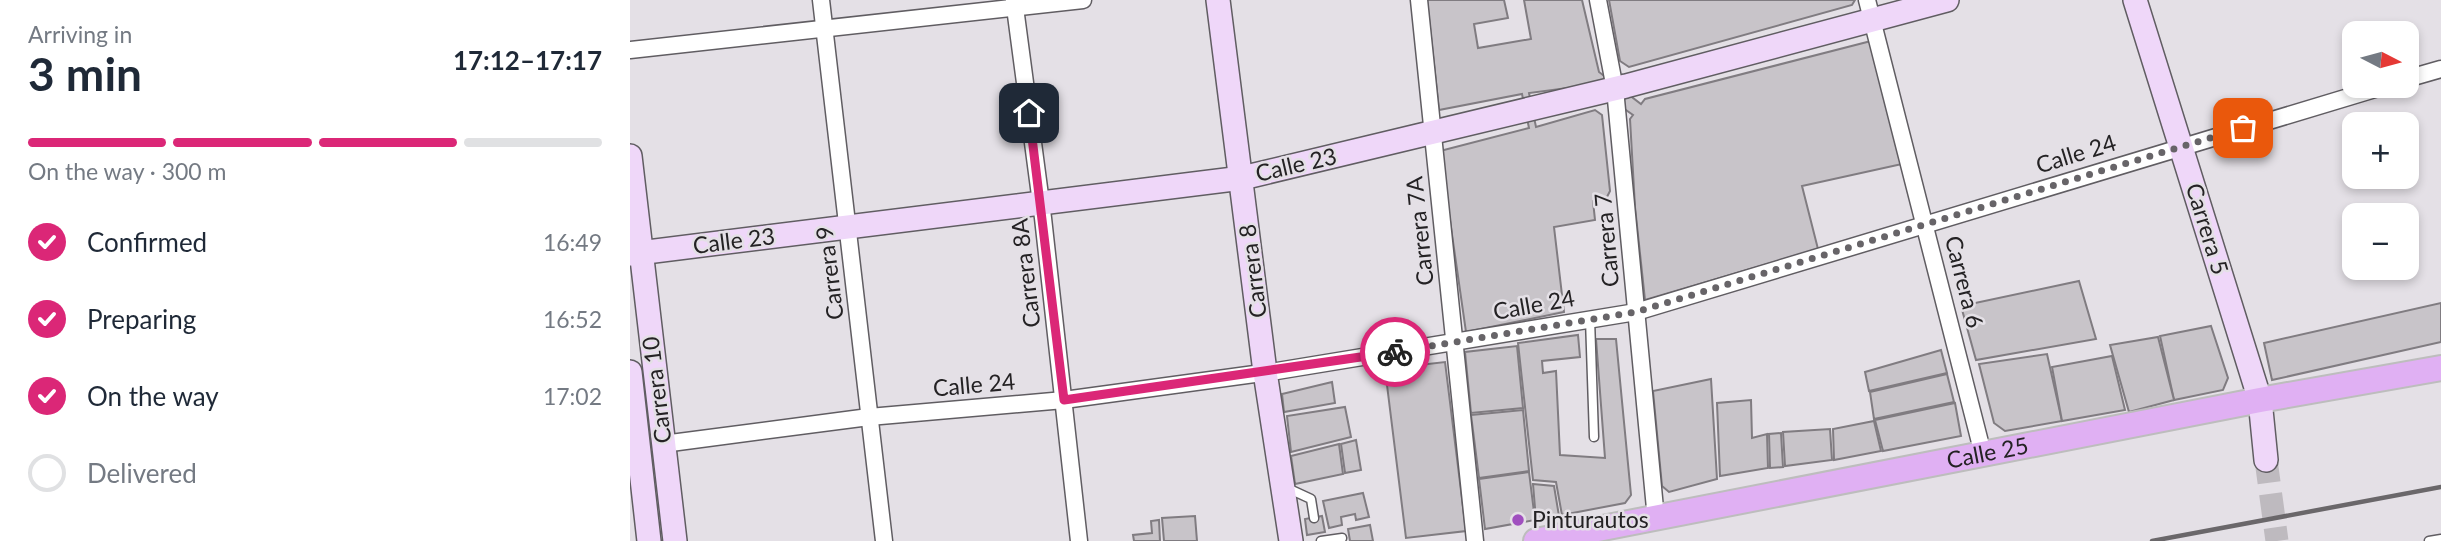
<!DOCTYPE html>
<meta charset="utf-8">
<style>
:root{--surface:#fff;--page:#f6f6f7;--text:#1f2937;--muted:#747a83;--line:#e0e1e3;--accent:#db2777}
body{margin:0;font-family:Lato,sans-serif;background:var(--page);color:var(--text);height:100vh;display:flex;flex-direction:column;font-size:26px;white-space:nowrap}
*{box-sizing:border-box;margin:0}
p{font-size:23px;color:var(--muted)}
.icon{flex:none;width:38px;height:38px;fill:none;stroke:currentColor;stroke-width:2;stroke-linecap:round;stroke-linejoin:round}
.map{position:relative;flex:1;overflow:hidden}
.sheet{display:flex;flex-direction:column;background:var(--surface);width:630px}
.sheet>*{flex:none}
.needle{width:46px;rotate:96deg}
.controls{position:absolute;left:1712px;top:21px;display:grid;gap:14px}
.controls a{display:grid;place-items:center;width:77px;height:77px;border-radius:14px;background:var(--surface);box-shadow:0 4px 10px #0003;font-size:35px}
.pin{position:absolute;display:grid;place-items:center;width:60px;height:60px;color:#fff;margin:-30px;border-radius:14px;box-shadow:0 4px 10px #0006}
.courier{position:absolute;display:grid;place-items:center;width:70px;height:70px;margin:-35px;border:5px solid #db2777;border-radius:50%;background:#fff;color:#222;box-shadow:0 2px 9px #0007}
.overview em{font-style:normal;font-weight:700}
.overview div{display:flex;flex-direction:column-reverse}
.overview{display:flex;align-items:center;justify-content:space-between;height:119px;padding:0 28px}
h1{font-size:46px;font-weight:700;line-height:52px}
.bar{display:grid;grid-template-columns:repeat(4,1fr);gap:10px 7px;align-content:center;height:84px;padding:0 28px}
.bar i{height:9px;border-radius:5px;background:var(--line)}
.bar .selected{background:var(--accent)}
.bar p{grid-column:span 4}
ol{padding:0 28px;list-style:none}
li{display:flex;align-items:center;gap:21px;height:77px}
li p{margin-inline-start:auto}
li .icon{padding:7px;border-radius:50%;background:var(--accent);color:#fff;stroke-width:4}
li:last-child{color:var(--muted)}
li i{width:38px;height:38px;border:4px solid var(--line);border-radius:50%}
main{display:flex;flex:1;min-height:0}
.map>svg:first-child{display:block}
</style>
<main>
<section class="sheet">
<div class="overview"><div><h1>3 min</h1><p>Arriving in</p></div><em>17:12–17:17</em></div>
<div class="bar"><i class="selected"></i><i class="selected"></i><i class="selected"></i><i></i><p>On the way · 300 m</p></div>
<ol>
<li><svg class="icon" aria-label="check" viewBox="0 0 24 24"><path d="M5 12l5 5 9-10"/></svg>Confirmed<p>16:49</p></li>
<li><svg class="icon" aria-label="check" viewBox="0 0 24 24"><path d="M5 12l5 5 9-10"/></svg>Preparing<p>16:52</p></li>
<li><svg class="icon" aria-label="check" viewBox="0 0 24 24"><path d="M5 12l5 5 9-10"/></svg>On the way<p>17:02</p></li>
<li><i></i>Delivered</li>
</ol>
</section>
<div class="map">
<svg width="1811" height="541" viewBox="0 0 1811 541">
<rect width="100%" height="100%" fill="#e4e0e6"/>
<g fill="#c8c4c9" stroke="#807c81" stroke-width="2">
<path d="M 797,0 L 874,0 L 878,18 L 844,24 L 848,48 L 901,39 L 894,0 L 952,0 L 969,72 L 1011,104 L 1015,99 L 1241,41 L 1272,164 L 1172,186 L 1188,249 L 1015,300 L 1005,207 L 1000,119 L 1003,115 L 960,85 L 899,93 L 906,127 L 965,110 L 972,115 L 980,191 L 977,197 L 963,201 L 965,220 L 924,227 L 934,312 L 836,332 L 810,151 L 899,128 L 892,94 L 809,110 Z"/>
<path d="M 979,0 L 1225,0 L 1222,5 L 999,67 L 990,61 Z"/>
<path d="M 1449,281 L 1466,339 L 1346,360 L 1331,306 Z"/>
<path d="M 1811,303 L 1811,342 L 1642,380 L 1634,343 Z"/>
<path d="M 1581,326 L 1598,378 L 1593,390 L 1544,400 L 1530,336 Z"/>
<path d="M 948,335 L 950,357 L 912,361 L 913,373 L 926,371 L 930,455 L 975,458 L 966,339 L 986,339 L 1001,495 L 995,503 L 932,515 L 926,482 L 903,480 L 888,343 Z"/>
<path d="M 1528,337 L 1544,400 L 1499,412 L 1480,345 Z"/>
<path d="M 887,346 L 893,408 L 841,413 L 835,352 Z"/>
<path d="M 1311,350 L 1317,373 L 1239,391 L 1235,372 Z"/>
<path d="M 1417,354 L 1432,421 L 1375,431 L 1364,423 L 1349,364 Z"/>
<path d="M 1482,356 L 1495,410 L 1432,421 L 1422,367 Z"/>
<path d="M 815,362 L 836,531 L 776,538 L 755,369 Z"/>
<path d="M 1317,374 L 1324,402 L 1244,419 L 1240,392 Z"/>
<path d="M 1081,379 L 1087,479 L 1039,492 L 1032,486 L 1023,391 Z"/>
<path d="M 702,382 L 705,403 L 654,412 L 652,394 Z"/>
<path d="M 1121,400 L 1122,438 L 1137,434 L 1138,468 L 1090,476 L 1087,403 Z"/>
<path d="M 1325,403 L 1331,436 L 1253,451 L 1245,420 Z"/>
<path d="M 715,407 L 721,437 L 661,452 L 657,416 Z"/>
<path d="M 893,410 L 899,471 L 849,478 L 841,415 Z"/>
<path d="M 1244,421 L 1251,451 L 1204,460 L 1203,429 Z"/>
<path d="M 1200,429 L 1202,460 L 1155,466 L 1153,432 Z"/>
<path d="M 1151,433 L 1153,467 L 1140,468 L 1139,434 Z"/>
<path d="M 726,440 L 731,470 L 715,473 L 711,444 Z"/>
<path d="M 709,444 L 713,474 L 665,484 L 661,456 Z"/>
<path d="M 899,472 L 905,520 L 855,529 L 849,479 Z"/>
<path d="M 903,484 L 924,486 L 929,516 L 906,520 Z"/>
<path d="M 733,493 L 739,517 L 726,520 L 725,514 L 711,517 L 712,525 L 699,528 L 693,501 Z"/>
<path d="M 565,516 L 567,541 L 534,541 L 532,518 Z"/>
<path d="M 692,516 L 695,532 L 677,535 L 675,519 Z"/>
<path d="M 529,520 L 530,541 L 504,541 L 503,535 L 522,533 L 521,521 Z"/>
<path d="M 740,525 L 743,541 L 720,541 L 718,529 Z"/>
</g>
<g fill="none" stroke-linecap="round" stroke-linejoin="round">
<path stroke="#bebabf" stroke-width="23" stroke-dasharray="23 11" stroke-linecap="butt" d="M 1636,460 L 1647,541"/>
<g stroke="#605d62" stroke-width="11">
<g id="lane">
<path d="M 960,319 L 964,437"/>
<path d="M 655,487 L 681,499 L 684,518"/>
<path d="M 691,541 L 712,538"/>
<path d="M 1799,541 L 1811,539"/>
</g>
</g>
<g stroke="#605d62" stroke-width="19">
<g id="street">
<path d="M 191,0 L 254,541"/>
<path d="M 384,0 L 413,218 L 449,541"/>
<path d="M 789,0 L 845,541"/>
<path d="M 968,0 L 985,89 L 1026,519"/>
<path d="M 1237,0 L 1353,454"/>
<path d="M 0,50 L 453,0"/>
<path d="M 1776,79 L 1811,69"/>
<path d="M 33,444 L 239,417 L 434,400 L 647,371 L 1006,312 L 1755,86"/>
</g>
</g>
<g stroke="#605d62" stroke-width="26">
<g id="secondary">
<path d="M 588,0 L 635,372 L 661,541"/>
<path d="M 1505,0 L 1630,400 L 1636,460"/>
<path d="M 0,156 L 45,541"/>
<path d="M 0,254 L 612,178 L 996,86 L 1317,0"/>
<path d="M 0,372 L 19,541"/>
</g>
</g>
<g stroke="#bdbdbd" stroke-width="28">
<g id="primary">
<path id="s1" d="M 906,541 L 1630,400 L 1811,368"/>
</g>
</g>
<use href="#lane" stroke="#fff" stroke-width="8"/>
<use href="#street" stroke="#fff" stroke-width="16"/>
<use href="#secondary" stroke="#efd7f9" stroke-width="23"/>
<use href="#primary" stroke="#e0b0f3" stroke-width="24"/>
<path stroke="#6a676a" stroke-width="4.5" d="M 1522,541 L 1811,487"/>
</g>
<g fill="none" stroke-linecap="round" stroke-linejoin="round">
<path stroke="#676468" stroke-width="7" stroke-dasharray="0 12.6" d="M 765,352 L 1006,312 L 1613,128"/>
<path stroke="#db2777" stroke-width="9" d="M 399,113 L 434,400 L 765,352"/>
</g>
<circle fill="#a04fbf" stroke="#e4e0e6" stroke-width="2.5" cx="888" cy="520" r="7"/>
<g text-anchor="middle" stroke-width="5" stroke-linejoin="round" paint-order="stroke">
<g font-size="23" fill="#242224" stroke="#e4e0e6">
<text transform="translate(1446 154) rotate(-17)" y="8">Calle 24</text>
<text transform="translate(666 165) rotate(-13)" y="8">Calle 23</text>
<text transform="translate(1577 229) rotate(73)" y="8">Carrera 5</text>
<text transform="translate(790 231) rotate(-96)" y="8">Carrera 7A</text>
<text transform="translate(977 240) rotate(-95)" y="8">Carrera 7</text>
<text transform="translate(104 241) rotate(-7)" y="8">Calle 23</text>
<text transform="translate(623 271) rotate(-97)" y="8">Carrera 8</text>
<text transform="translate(200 273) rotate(-97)" y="8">Carrera 9</text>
<text transform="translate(396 273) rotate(-97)" y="8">Carrera 8A</text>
<text transform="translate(1334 282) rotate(76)" y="8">Carrera 6</text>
<text transform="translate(904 305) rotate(-10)" y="8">Calle 24</text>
<text transform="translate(344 385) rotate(-5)" y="8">Calle 24</text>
<text transform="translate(27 390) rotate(-97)" y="8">Carrera 10</text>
<text dy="8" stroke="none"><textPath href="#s1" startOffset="460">Calle 25</textPath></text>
</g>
<g font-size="23" fill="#242224" stroke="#e4e0e6" text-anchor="start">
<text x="902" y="528">Pinturautos</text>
</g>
</g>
</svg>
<div class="controls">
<a><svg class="needle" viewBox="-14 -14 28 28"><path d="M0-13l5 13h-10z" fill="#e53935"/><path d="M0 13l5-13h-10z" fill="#747a83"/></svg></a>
<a>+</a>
<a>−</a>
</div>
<div class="pin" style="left:1613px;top:128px;background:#ea580c"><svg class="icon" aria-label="bag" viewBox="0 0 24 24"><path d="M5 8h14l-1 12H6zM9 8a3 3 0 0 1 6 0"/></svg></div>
<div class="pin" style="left:399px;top:113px;background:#1f2937"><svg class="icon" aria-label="home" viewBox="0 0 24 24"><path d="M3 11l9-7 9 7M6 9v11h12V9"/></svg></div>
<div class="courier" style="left:765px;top:352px"><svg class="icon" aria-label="bike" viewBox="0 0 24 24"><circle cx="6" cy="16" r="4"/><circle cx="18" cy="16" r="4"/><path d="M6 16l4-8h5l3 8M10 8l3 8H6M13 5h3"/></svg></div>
</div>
</main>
